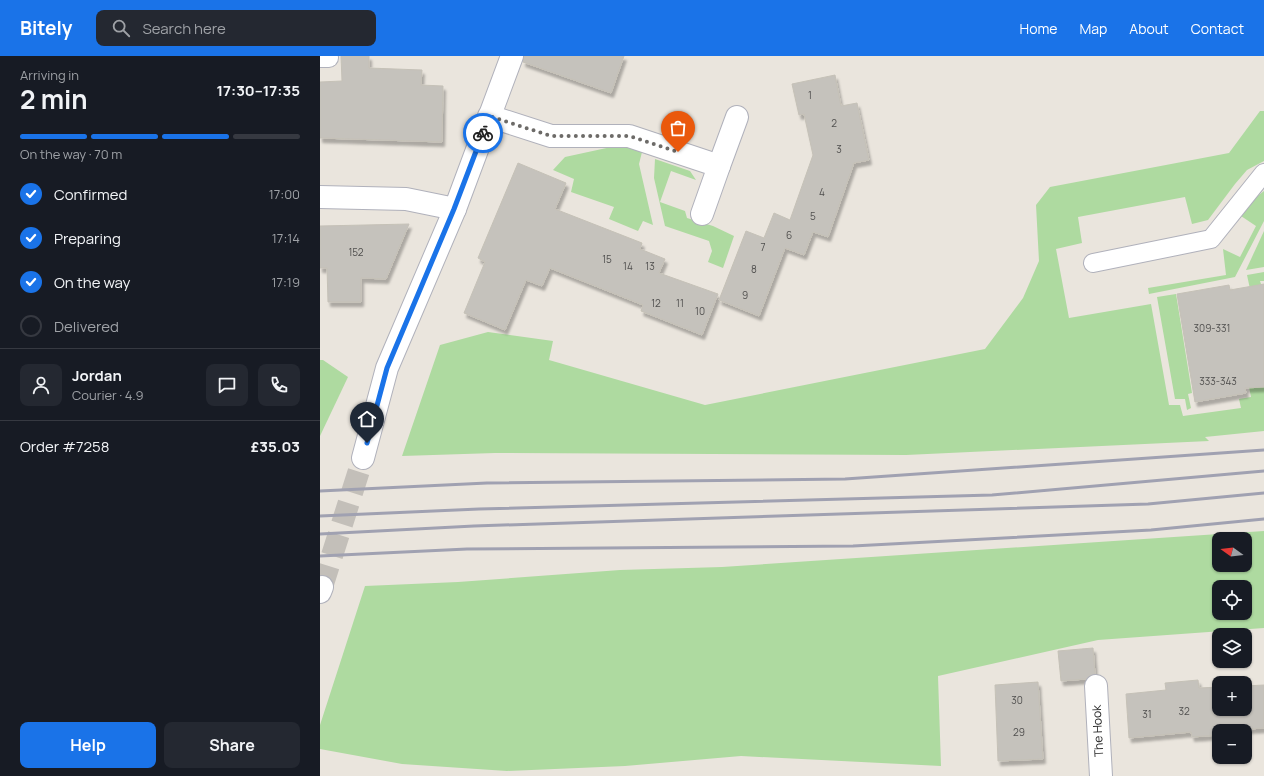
<!DOCTYPE html>
<meta charset="utf-8">
<style>
:root{--surface:#171b24;--page:#242831;--text:#f1f3f6;--muted:#9ea1a6;--line:#363941;--accent:#1a73e8}
body{margin:0;font-family:Manrope,sans-serif;background:var(--page);color:var(--text);height:100vh;display:flex;flex-direction:column;font-size:15px;white-space:nowrap}
*{box-sizing:border-box;margin:0}
p{font-size:13px;color:var(--muted)}
.icon{flex:none;width:22px;height:22px;fill:none;stroke:currentColor;stroke-width:2;stroke-linecap:round;stroke-linejoin:round}
.map{position:relative;flex:1;overflow:hidden}
.drawer{display:flex;flex-direction:column;background:var(--surface);width:320px}
.drawer>*{flex:none}
.needle{width:26px;rotate:285deg}
.controls{position:absolute;left:892px;top:476px;display:grid;gap:8px}
.controls a{display:grid;place-items:center;width:40px;height:40px;border-radius:8px;background:var(--surface);box-shadow:0 1px 3px #0004;font-size:20px}
.pin{position:absolute;display:grid;place-items:center;width:34px;height:34px;color:#fff;margin:-41px -17px;border-radius:50% 50% 50% 0;rotate:-45deg;box-shadow:0 0 4px #0007}
.pin .icon{rotate:45deg}
.courier{position:absolute;display:grid;place-items:center;width:40px;height:40px;margin:-20px;border:3px solid #1a73e8;border-radius:50%;background:#fff;color:#222;box-shadow:0 1px 5px #0007}
.headline em{font-style:normal;font-weight:700}
.headline div{display:flex;flex-direction:column-reverse}
.headline{display:flex;align-items:center;justify-content:space-between;height:68px;padding:0 20px}
h1{font-size:26px;font-weight:700;line-height:30px}
.bar{display:grid;grid-template-columns:repeat(4,1fr);gap:6px 4px;align-content:center;height:48px;padding:0 20px}
.bar i{height:5px;border-radius:3px;background:var(--line)}
.bar .active{background:var(--accent)}
.bar p{grid-column:span 4}
.line{display:flex;align-items:center;gap:10px;padding:0 20px;border-top:1px solid var(--line)}
.line div{flex:1}
.round{display:grid;place-items:center;flex:none;width:42px;height:42px;border-radius:8px;background:var(--page)}
ol{padding:0 20px;list-style:none}
li{display:flex;align-items:center;gap:12px;height:44px}
li p{margin-inline-start:auto}
li .icon{padding:4px;border-radius:50%;background:var(--accent);color:#fff;stroke-width:4}
li:last-child{color:var(--muted)}
li i{width:22px;height:22px;border:2px solid var(--line);border-radius:50%}
.primary-button{display:flex;gap:8px;margin-top:auto;padding:8px 20px}
.primary-button a{flex:1;height:46px;border-radius:8px;background:var(--accent);color:#fff;font-size:16px;font-weight:700;line-height:46px;text-align:center}
.primary-button a+a{background:var(--page);color:var(--text)}
header{display:flex;align-items:center;gap:24px;box-sizing:border-box;height:56px;padding:0 20px;background:var(--accent);color:#fff}
header strong{font-size:19px}
nav{display:flex;gap:22px;margin-inline-start:auto;font-size:14px}
.search{width:280px;height:36px;background:var(--page);display:flex;align-items:center;gap:10px;box-sizing:border-box;padding:0 14px;border-radius:8px;color:var(--muted);font-size:15px}
main{display:flex;flex:1;min-height:0}
.map>svg:first-child{display:block}
</style>
<header>
<strong>Bitely</strong>
<div class="search"><svg class="icon" aria-label="search" viewBox="0 0 24 24"><circle cx="10" cy="10" r="6"/><path d="M15 15l6 6"/></svg>Search here</div>
<nav><a>Home</a><a>Map</a><a>About</a><a>Contact</a></nav>
</header>
<main>
<section class="drawer">
<div class="headline"><div><h1>2 min</h1><p>Arriving in</p></div><em>17:30–17:35</em></div>
<div class="bar"><i class="active"></i><i class="active"></i><i class="active"></i><i></i><p>On the way · 70 m</p></div>
<ol>
<li><svg class="icon" aria-label="check" viewBox="0 0 24 24"><path d="M5 12l5 5 9-10"/></svg>Confirmed<p>17:00</p></li>
<li><svg class="icon" aria-label="check" viewBox="0 0 24 24"><path d="M5 12l5 5 9-10"/></svg>Preparing<p>17:14</p></li>
<li><svg class="icon" aria-label="check" viewBox="0 0 24 24"><path d="M5 12l5 5 9-10"/></svg>On the way<p>17:19</p></li>
<li><i></i>Delivered</li>
</ol>
<div class="line" style="height:72px"><a class="round"><svg class="icon" aria-label="person" viewBox="0 0 24 24"><circle cx="12" cy="8" r="4"/><path d="M4 21q1-7 8-7t8 7"/></svg></a><div><b>Jordan</b><p>Courier · 4.9</p></div><a class="round"><svg class="icon" aria-label="chat" viewBox="0 0 24 24"><path d="M4 5h16v11H9l-5 4z"/></svg></a><a class="round"><svg class="icon" aria-label="phone" viewBox="0 0 24 24"><path d="M5 4h4l2 5-3 2q2 4 5 5l2-3 5 2v4C11 20 4 13 5 4z"/></svg></a></div>
<div class="line" style="height:52px"><div>Order #7258</div><b>£35.03</b></div>
<div class="primary-button"><a>Help</a><a>Share</a></div>
</section>
<div class="map">
<svg width="944" height="720" viewBox="0 0 944 720">
<defs>
<filter id="shadow"><feDropShadow dx="2.5" dy="4.5" stdDeviation="1" flood-color="#0004"/></filter>
</defs>
<rect width="100%" height="100%" fill="#eae5dd"/>
<g fill="#aedaa0" fill-rule="evenodd">
<path d="M 940,55 L 944,55 L 944,105 L 927,114 L 915,128 L 888,164 L 872,168 L 865,141 L 758,161 L 762,187 L 736,193 L 749,262 L 831,248 L 849,349 L 860,349 L 863,360 L 921,352 L 919,343 L 931,341 L 918,275 L 944,290 L 944,375 L 885,381 L 889,385 L 586,399 L 175,397 L 82,400 L 120,289 L 168,276 L 233,285 L 229,304 L 385,349 L 665,293 L 703,242 L 719,205 L 716,149 L 730,131 L 909,97 Z"/>
<path d="M 305,88 L 322,96 L 319,108 L 333,169 L 323,165 L 318,175 L 289,163 L 294,151 L 251,136 L 254,123 L 233,114 L 245,101 Z"/>
<path d="M 335,103 L 370,115 L 376,124 L 351,115 L 340,146 L 365,155 L 367,162 L 393,170 L 414,180 L 403,212 L 388,206 L 392,195 L 389,185 L 345,170 L 334,122 Z"/>
<path d="M 944,135 L 944,165 L 915,221 L 829,238 L 828,232 L 906,219 L 903,193 L 920,201 L 936,170 L 921,160 L 935,142 Z"/>
<path d="M 944,175 L 944,211 L 926,214 Z"/>
<path d="M 944,216 L 944,225 L 940,225 L 942,231 L 930,233 L 927,219 Z"/>
<path d="M 856,238 L 872,337 L 868,338 L 871,352 L 867,354 L 865,343 L 855,343 L 837,241 Z"/>
<path d="M 0,304 L 3,304 L 28,321 L 0,380 Z"/>
<path d="M 944,475 L 944,572 L 778,584 L 618,620 L 621,710 L 421,700 L 305,710 L 187,715 L 82,708 L 0,693 L 0,669 L 45,530 L 138,526 L 300,514 L 402,511 ZM 899,483 L 925,483 L 925,509 L 899,509 ZM 899,531 L 925,531 L 925,557 L 899,557 Z"/>
</g>
<g fill="#c5c2bc" stroke="#c5c1b7" filter="url(#shadow)">
<path d="M 21,0 L 49,0 L 49,12 L 102,14 L 101,29 L 123,30 L 122,86 L 0,82 L 0,26 L 22,25 Z"/>
<path d="M 204,0 L 304,0 L 291,37 L 203,6 Z"/>
<path d="M 515,19 L 521,50 L 537,47 L 549,104 L 534,107 L 508,181 L 493,176 L 484,199 L 465,192 L 439,260 L 399,244 L 426,175 L 444,182 L 454,157 L 470,164 L 493,99 L 484,58 L 479,59 L 472,28 Z"/>
<path d="M 198,107 L 246,127 L 235,153 L 322,187 L 320,193 L 345,203 L 339,217 L 398,238 L 382,279 L 321,255 L 323,249 L 230,212 L 222,230 L 206,224 L 185,274 L 144,257 L 165,206 L 158,202 Z"/>
<path d="M 89,168 L 66,223 L 41,222 L 41,246 L 8,246 L 7,212 L 0,212 L 0,170 Z"/>
<path d="M 944,228 L 944,331 L 925,332 L 926,337 L 875,346 L 857,238 L 909,229 L 910,234 Z"/>
<path d="M 773,592 L 775,618 L 766,623 L 741,625 L 738,595 Z"/>
<path d="M 878,624 L 879,632 L 899,631 L 899,653 L 925,653 L 925,630 L 944,629 L 944,672 L 899,675 L 899,679 L 872,681 L 871,676 L 809,682 L 806,638 L 846,634 L 845,627 Z"/>
<path d="M 718,626 L 723,703 L 678,705 L 675,629 Z"/>
</g>
<g fill="none" stroke-linecap="round" stroke-linejoin="round">
<path stroke="#c3bfb9" stroke-width="22" stroke-dasharray="22 11" stroke-linecap="butt" d="M 2,531 L 43,402"/>
<g stroke="#b0b1bb" stroke-width="20">
<g id="service">
<path d="M 0,2 L 9,2"/>
<path d="M 773,207 L 891,183 L 944,117"/>
</g>
</g>
<g stroke="#b0b1bb" stroke-width="24">
<g id="minor">
<path d="M 169,60 L 231,80 L 309,80 L 399,110 L 382,158"/>
<path d="M 399,110 L 417,61"/>
<path d="M 0,141 L 86,143 L 135,153"/>
<path d="M 776,630 L 781,720"/>
</g>
</g>
<g stroke="#b0b1bb" stroke-width="24">
<g id="secondary">
<path d="M 43,402 L 67,312 L 135,153 L 192,0"/>
<path d="M 0,536 L 2,531"/>
</g>
</g>
<use href="#service" stroke="#fff" stroke-width="18"/>
<use href="#minor" stroke="#fff" stroke-width="22"/>
<use href="#secondary" stroke="#fff" stroke-width="22"/>
<g stroke="#a0a1b1" stroke-width="3">
<path d="M 0,435 L 167,427 L 525,423 L 944,394"/>
<path d="M 0,460 L 159,453 L 672,439 L 944,415"/>
<path d="M 0,478 L 154,470 L 828,448 L 944,437"/>
<path d="M 0,500 L 147,493 L 533,490 L 831,474 L 944,463"/>
</g>
</g>
<g fill="none" stroke-linecap="round" stroke-linejoin="round">
<path stroke="#6d6b68" stroke-width="4" stroke-dasharray="0 7.2" d="M 163,77 L 169,60 L 231,80 L 309,80 L 358,96"/>
<path stroke="#1a73e8" stroke-width="5" d="M 47,387 L 67,312 L 134,153 L 163,77"/>
</g>
<g text-anchor="middle" stroke-width="3" stroke-linejoin="round" paint-order="stroke">
<g font-size="10" fill="#504f4e">
<text x="490" y="43">1</text>
<text x="514" y="71">2</text>
<text x="519" y="97">3</text>
<text x="502" y="140">4</text>
<text x="493" y="164">5</text>
<text x="469" y="183">6</text>
<text x="443" y="195">7</text>
<text x="36" y="200">152</text>
<text x="287" y="207">15</text>
<text x="308" y="214">14</text>
<text x="330" y="214">13</text>
<text x="434" y="217">8</text>
<text x="425" y="243">9</text>
<text x="336" y="251">12</text>
<text x="360" y="251">11</text>
<text x="380" y="259">10</text>
<text x="892" y="276">309-331</text>
<text x="898" y="329">333-343</text>
<text x="697" y="648">30</text>
<text x="864" y="659">32</text>
<text x="827" y="662">31</text>
<text x="699" y="680">29</text>
</g>
<g font-size="12" fill="#292929" stroke="#fff">
<text transform="translate(778 675) rotate(-93)" y="4">The Hook</text>
</g>
</g>
</svg>
<div class="controls">
<a><svg class="needle" viewBox="-14 -14 28 28"><path d="M0-13l5 13h-10z" fill="#e53935"/><path d="M0 13l5-13h-10z" fill="#9ea1a6"/></svg></a>
<a><svg class="icon" aria-label="locate" viewBox="0 0 24 24"><circle cx="12" cy="12" r="6"/><path d="M12 2v4M12 18v4M2 12h4M18 12h4"/></svg></a>
<a><svg class="icon" aria-label="layers" viewBox="0 0 24 24"><path d="M12 4l9 5-9 5-9-5zM3 14l9 5 9-5"/></svg></a>
<a>+</a>
<a>−</a>
</div>
<div class="pin" style="left:358px;top:96px;background:#ea580c"><svg class="icon" aria-label="bag" viewBox="0 0 24 24"><path d="M5 8h14l-1 12H6zM9 8a3 3 0 0 1 6 0"/></svg></div>
<div class="pin" style="left:47px;top:387px;background:#1f2937"><svg class="icon" aria-label="home" viewBox="0 0 24 24"><path d="M3 11l9-7 9 7M6 9v11h12V9"/></svg></div>
<div class="courier" style="left:163px;top:77px"><svg class="icon" aria-label="bike" viewBox="0 0 24 24"><circle cx="6" cy="16" r="4"/><circle cx="18" cy="16" r="4"/><path d="M6 16l4-8h5l3 8M10 8l3 8H6M13 5h3"/></svg></div>
</div>
</main>
